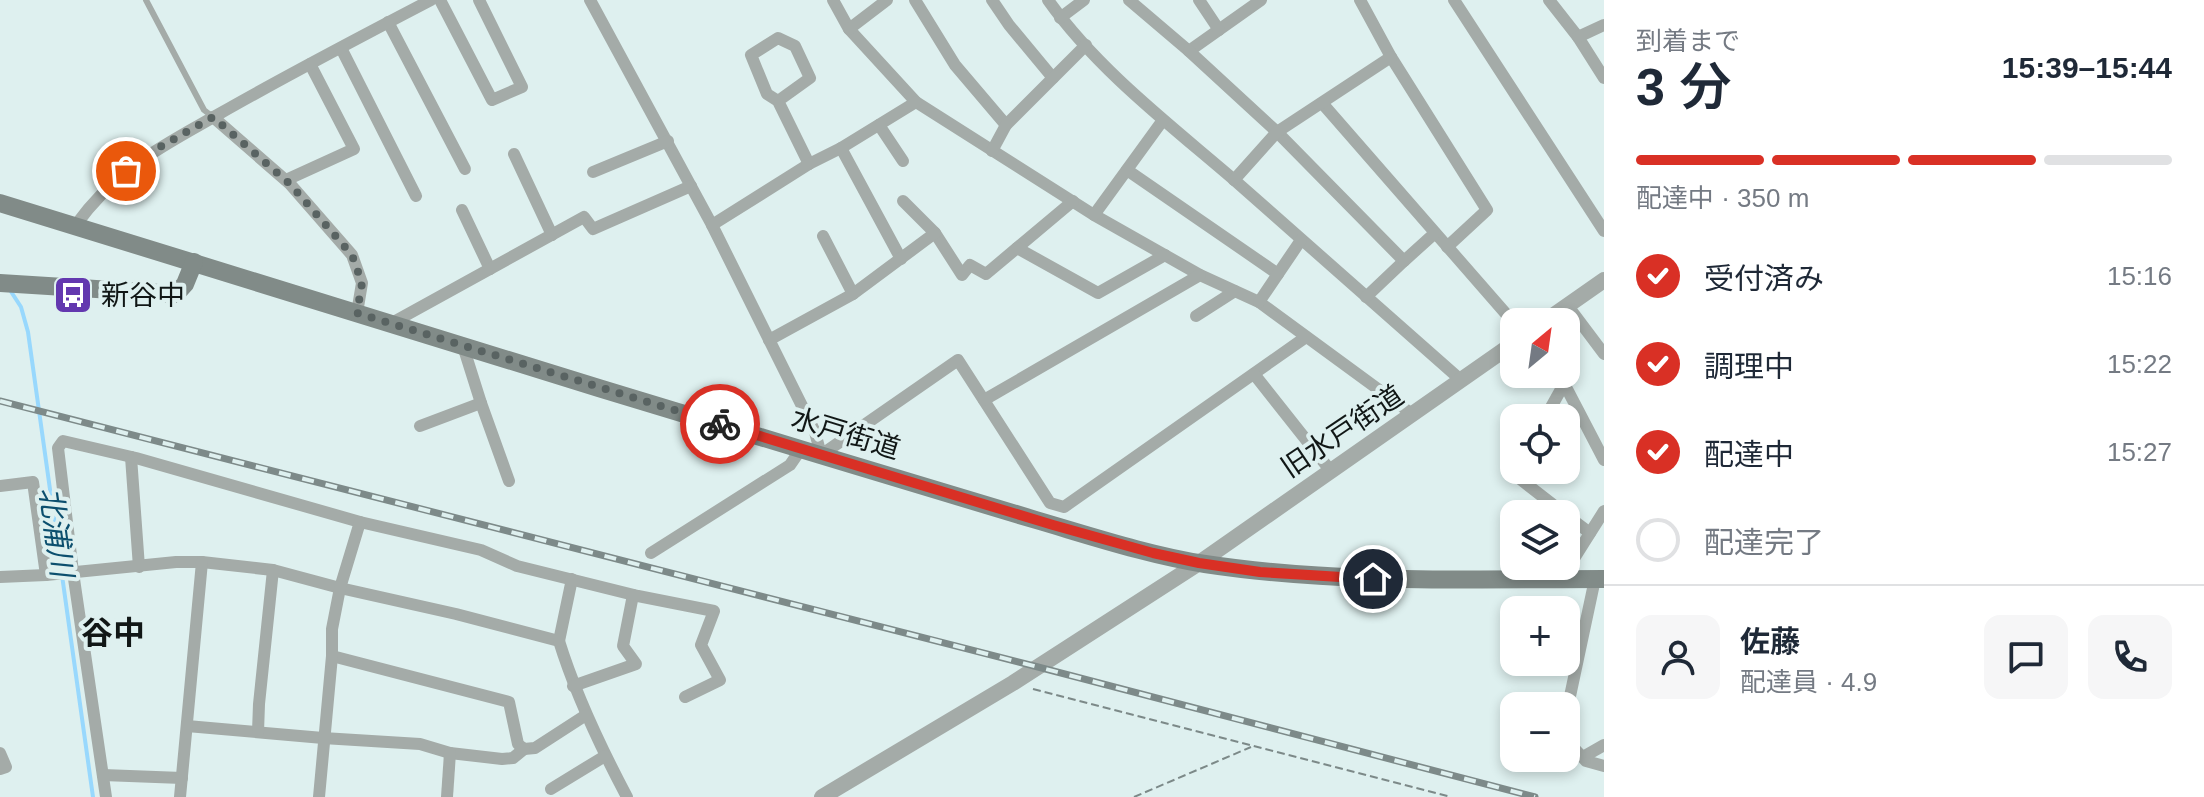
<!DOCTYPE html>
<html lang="ja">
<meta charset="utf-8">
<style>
:root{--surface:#fff;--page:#f6f6f7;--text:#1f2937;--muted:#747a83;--line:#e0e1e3;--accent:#d93025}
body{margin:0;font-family:Arial,"Noto Sans JP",sans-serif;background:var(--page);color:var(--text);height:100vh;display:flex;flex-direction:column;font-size:30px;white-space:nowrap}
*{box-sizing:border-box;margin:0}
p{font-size:26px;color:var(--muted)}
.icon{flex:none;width:44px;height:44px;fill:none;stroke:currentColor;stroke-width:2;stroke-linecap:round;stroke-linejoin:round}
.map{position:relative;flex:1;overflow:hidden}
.panel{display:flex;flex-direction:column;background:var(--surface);width:600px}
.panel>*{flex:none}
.needle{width:52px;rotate:29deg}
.tools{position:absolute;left:1500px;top:308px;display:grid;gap:16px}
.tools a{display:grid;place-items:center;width:80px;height:80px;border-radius:16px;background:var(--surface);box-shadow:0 4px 12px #0003;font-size:40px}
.pin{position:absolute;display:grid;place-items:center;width:68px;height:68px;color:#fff;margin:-34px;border:4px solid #fff;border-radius:50%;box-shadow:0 2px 8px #0007}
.courier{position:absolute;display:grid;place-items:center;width:80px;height:80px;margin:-40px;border:6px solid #d93025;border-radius:50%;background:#fff;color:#222;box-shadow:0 2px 10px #0007}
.head em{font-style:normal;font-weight:600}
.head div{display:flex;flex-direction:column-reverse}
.head{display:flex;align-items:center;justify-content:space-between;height:136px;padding:0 32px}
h1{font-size:52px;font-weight:600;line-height:60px}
.bar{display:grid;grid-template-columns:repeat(4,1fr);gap:12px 8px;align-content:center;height:96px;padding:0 32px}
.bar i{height:10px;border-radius:6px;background:var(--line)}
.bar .on{background:var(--accent)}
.bar p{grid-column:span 4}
.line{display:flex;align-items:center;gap:20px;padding:0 32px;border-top:2px solid var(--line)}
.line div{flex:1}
.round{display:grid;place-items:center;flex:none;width:84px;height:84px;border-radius:16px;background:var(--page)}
ol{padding:0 32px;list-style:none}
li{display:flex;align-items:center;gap:24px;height:88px}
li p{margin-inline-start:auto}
li .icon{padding:8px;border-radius:50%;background:var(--accent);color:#fff;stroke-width:4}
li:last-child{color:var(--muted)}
li i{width:44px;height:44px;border:4px solid var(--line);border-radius:50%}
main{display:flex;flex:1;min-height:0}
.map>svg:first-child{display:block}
</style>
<main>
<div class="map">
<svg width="1604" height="797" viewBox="0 0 1604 797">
<rect width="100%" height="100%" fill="#def0ef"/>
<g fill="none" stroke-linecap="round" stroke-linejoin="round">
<path stroke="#98d8fd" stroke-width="4" d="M 10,290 L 21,307 L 28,332 L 93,797"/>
<g stroke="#7c8988" stroke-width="2" stroke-dasharray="8 4" stroke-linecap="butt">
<path d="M 1033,689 L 1451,797"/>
<path d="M 1134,797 L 1251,747"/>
</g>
<path stroke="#a4aba8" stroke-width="6" d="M 146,0 L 204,110 L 213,117"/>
<g stroke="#a4aba8" stroke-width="12">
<path d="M 440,0 L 492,100 L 522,87 L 479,0"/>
<path d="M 590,0 L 712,225 L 815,432 L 821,455 L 958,360 L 1050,503 L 1064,507 L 1306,337"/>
<path d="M 833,0 L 849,29 L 916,102 L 1094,215 L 1200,275 L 1259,302 L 1412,414"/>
<path d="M 915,0 L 955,65 L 1006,125"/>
<path d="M 992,0 L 1009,25 L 1053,78"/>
<path d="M 1048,0 C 1096,68 1169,124 1232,178 C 1309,245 1385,314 1462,381"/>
<path d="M 1129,0 L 1189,51 L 1261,0"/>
<path d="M 1199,0 L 1219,30"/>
<path d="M 1360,0 L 1391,57 L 1487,210 L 1447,247"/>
<path d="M 1454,0 L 1604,231"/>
<path d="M 1549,0 L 1578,37 L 1604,78"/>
<path d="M 1060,18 L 1084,0"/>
<path d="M 388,22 L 465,169"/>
<path d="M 849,29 L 887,0"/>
<path d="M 1578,37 L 1604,25"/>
<path d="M 341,48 L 416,196"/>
<path d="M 1189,51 L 1277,132 L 1404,261 L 1366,297"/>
<path d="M 778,101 L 767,94 L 751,55 L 778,38 L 795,46 L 810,78 L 778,101 L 809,164"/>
<path d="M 1322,103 L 1514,323"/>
<path d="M 213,117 L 290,184 L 352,255 L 362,283 L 357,313"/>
<path d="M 879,125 L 903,161"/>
<path d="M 841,148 L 901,259"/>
<path d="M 992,151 L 1006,125 L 1086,45"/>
<path d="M 514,154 L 552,235"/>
<path d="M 1127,170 L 1278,274"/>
<path d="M 593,172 L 668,141"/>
<path d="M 286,180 L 354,149 L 310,64"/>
<path d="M 1234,180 L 1277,132 L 1391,57"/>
<path d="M 903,201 L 935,233 L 962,275 L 970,265 L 986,274 L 1073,201"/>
<path d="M 462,210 L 490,269"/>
<path d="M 1094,215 L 1163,120"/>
<path d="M 712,225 L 809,164 L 841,148 L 916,102"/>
<path d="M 75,226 C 117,168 159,148 219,114 C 289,74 360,37 431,0"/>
<path d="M 823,236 L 853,294"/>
<path d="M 1017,248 L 1098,293 L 1165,255"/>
<path d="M 1404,261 L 1435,233"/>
<path d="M 1259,302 L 1301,240"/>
<path d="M 1568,306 L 1604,354"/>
<path d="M 1196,316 L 1235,291"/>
<path d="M 390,324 L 584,217 L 593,229 L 691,186"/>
<path d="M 769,340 L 853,294 L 935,233"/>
<path d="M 463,346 L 481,403 L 509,481"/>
<path d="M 1254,374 L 1330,470"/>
<path d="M 1556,374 L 1567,389 L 1604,460"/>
<path d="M 984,400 L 1200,275"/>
<path d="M 1545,418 L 1564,384"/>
<path d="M 420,426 L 481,403"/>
<path d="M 131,457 L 139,567"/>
<path d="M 1518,470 L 1515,475 L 1565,514"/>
<path d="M 0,486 L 33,482 L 46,575"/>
<path d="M 1566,515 L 1590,533"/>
<path d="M 651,553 L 790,465 L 801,449"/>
<path d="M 0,577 L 46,575 L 176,562 L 202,562 L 273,570 L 340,588 L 456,614 L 559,641 C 576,696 600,746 627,797"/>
<path d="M 1561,579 L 1604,511"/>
<path d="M 559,641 L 572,579"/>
<path d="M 332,656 L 509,702 L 518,744 L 524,749 L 535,748 L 586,715"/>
<path d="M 573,686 L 636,664 L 623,646 L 633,595"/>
<path d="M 1566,715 L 1595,579"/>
<path d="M 187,726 L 323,738 L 420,744 L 450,753 L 502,759 L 513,758 L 524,749"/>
<path d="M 258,732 L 259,704 L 273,570"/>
<path d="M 1566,740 L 1586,761 L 1604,766"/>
<path d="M 0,753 L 6,767 L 0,769"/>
<path d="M 1583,757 L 1604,745"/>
<path d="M 103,775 L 182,778"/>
<path d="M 551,789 L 605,756"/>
<path d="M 106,797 L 73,572 L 58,448 L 63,441 L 136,458 L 360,522 L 481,550 L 517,566 L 638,596 L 714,611 L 701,645 L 720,680 L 685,697"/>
<path d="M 180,797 L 202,562"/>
<path d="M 319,797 L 332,656 L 332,629 L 340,588 L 360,522"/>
<path d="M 447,797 L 450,753"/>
</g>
<g stroke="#a4aba8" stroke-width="16">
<path d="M 1544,322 L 1604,280"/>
<path d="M 822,797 L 1013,683 L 1199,563 L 1514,343"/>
</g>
<g stroke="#818b88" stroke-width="18">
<path d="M 0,203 C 273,287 546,373 820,455 C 892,476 964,498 1036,520 C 1091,536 1148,555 1205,564 C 1337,584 1471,579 1604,579"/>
<path d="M 0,283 L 176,294 L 185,284 L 194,262"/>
</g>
<g stroke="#7d8a89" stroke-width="7">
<path id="rail" d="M 0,401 L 1038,667 L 1535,797"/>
</g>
<use href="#rail" stroke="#def0ef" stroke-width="4" stroke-dasharray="12" stroke-linecap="butt"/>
</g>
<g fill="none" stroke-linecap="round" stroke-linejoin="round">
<path stroke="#596362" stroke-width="8" stroke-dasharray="0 14.4" d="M 126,171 L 144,156 L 213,117 L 290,184 L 352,255 L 362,283 L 357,313 L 720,424"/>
<path stroke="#d93025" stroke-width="10" d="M 720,424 L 1053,525 L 1153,553 L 1199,563 L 1260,572 L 1373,579"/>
</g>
<defs>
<g id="bus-square" transform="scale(2)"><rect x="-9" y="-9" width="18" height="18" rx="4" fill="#6338af" stroke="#def0ef"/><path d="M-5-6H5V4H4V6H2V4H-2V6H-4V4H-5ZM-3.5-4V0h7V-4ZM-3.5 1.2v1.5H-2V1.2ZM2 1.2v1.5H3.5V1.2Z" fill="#fff"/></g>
</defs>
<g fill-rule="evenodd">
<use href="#bus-square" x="73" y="295"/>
</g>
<g text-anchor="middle" stroke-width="8" stroke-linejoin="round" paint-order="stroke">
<g font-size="28" fill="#111716" stroke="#def0ef" text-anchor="start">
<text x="101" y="305">新谷中</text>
</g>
<g font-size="28" fill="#111716" stroke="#def0ef">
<text transform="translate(1342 431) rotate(-34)" y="10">旧水戸街道</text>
<text transform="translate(846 433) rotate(17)" y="10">水戸街道</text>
</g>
<g font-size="30" font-style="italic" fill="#0c4f6e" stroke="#def0ef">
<text transform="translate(56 532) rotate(82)" y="10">北浦川</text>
</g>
<g font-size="32" font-weight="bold" fill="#111716" stroke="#def0ef">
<text x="113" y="644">谷中</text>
</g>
</g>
</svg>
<div class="tools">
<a><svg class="needle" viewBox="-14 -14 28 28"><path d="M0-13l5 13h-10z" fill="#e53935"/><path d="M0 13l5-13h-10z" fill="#747a83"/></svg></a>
<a><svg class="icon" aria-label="locate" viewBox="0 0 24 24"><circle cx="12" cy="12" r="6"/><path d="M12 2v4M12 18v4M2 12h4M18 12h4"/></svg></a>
<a><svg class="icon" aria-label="layers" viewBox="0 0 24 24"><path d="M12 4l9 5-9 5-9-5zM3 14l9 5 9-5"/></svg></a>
<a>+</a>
<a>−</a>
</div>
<div class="pin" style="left:126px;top:171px;background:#ea580c"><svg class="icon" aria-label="bag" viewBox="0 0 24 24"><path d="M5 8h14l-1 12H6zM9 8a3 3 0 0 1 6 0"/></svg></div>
<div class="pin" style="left:1373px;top:579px;background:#1f2937"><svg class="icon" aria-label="home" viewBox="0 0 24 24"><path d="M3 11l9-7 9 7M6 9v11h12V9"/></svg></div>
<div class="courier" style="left:720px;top:424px"><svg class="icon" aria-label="bike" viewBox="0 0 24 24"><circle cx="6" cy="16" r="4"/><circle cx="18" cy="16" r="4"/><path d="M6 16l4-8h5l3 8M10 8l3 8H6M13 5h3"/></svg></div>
</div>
<section class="panel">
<div class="head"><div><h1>3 分</h1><p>到着まで</p></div><em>15:39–15:44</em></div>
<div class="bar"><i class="on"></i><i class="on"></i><i class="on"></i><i></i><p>配達中 · 350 m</p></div>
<ol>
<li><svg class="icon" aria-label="check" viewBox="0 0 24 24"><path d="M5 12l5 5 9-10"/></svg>受付済み<p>15:16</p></li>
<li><svg class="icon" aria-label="check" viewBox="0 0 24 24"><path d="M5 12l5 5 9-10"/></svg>調理中<p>15:22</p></li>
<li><svg class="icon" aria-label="check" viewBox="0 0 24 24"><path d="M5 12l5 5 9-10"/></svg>配達中<p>15:27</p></li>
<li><i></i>配達完了</li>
</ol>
<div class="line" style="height:144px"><a class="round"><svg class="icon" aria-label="person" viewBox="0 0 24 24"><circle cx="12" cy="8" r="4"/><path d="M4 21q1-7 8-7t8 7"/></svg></a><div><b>佐藤</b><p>配達員 · 4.9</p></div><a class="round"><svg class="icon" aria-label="chat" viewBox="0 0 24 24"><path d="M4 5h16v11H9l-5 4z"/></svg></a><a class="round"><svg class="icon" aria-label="phone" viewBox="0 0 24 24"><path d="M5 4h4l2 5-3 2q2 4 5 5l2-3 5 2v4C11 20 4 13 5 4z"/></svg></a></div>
</section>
</main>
